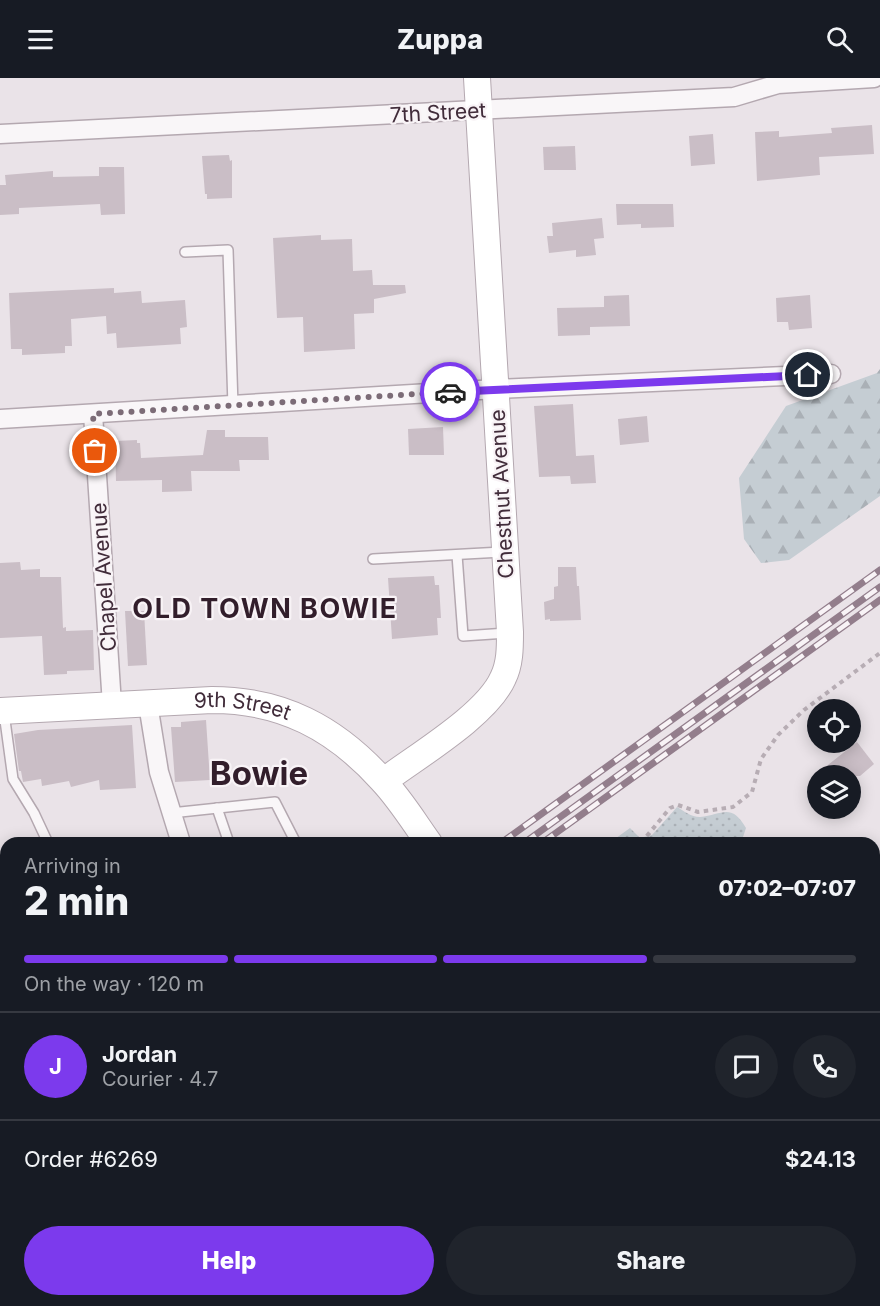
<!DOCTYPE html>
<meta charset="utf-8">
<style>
:root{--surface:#171b24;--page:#20242c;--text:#f1f3f6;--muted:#9ea1a6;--line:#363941;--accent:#7c3aed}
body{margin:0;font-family:Inter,sans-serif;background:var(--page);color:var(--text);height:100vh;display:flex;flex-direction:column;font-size:22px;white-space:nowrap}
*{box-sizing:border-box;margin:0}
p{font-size:20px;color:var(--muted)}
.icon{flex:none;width:33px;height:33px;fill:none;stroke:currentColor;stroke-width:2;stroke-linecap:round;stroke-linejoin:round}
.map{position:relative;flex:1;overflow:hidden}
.panel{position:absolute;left:0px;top:759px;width:880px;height:470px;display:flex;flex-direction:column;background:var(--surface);border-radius:18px 18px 0 0;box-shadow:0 3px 15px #0003}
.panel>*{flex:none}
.tools{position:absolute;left:807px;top:621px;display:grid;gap:12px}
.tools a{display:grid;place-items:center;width:54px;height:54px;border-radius:50%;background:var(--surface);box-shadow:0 3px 15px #0003;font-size:30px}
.pin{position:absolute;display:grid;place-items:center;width:51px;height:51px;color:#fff;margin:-26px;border:3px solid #fff;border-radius:50%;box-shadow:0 2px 6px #0007}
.courier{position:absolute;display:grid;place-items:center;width:60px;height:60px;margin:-30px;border:4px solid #7c3aed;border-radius:50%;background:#fff;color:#222;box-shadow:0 2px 8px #0007}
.overview em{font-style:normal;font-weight:800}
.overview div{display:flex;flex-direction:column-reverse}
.overview{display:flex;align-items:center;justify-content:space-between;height:102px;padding:0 24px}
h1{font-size:39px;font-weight:800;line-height:45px}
.bar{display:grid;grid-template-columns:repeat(4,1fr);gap:9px 6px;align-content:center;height:72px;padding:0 24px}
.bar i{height:8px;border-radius:4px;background:var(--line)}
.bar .active{background:var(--accent)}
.bar p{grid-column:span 4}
.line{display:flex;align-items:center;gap:15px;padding:0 24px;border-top:2px solid var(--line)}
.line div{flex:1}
.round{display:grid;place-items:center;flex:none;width:63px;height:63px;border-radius:32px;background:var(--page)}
.action{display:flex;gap:12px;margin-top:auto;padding:12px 24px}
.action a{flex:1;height:69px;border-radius:36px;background:var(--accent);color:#fff;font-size:24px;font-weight:800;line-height:69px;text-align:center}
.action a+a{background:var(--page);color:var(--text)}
header{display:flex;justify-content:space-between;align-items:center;height:78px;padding:0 24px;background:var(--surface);font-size:27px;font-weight:800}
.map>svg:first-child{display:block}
</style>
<header><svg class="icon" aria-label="menu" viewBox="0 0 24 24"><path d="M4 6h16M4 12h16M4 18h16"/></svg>Zuppa<svg class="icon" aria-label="search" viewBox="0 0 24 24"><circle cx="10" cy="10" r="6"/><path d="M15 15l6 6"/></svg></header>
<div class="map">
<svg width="880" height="1228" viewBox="0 0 880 1228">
<defs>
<pattern id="grass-dots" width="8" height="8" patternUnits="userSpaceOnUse" patternTransform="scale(1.5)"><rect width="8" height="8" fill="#c5cdd3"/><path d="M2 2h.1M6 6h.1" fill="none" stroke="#aab0b6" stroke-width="1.8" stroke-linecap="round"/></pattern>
<pattern id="forest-firs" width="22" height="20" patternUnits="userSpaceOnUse" patternTransform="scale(1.5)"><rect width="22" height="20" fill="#c5cdd3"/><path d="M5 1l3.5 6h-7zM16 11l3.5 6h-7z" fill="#aab0b6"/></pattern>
</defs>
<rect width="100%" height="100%" fill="#eae3e8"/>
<path fill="url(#grass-dots)" d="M 677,729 C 684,733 691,739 700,739 C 722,737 731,724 746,750 L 741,765 L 614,765 L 612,763 L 630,750 L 640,760 L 652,757 Z"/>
<path fill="url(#forest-firs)" d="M 880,291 L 880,418 L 789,482 L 761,485 L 744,461 L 739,400 L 786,328 L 877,295 Z"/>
<g fill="#cabec6">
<path d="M 872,47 L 874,76 L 819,79 L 820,97 L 757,103 L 755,54 L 779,53 L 779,59 L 832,55 L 831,50 Z"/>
<path d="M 713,56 L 715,86 L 691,88 L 689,58 Z"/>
<path d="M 575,68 L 576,92 L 544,92 L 543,69 Z"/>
<path d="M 229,77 L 230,83 L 232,82 L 232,120 L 207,121 L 207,116 L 205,116 L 202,78 Z"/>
<path d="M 99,89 L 124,89 L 125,136 L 101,137 L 100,126 L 19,130 L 19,136 L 0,137 L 0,107 L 6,107 L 5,97 L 53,93 L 53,99 L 99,98 Z"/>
<path d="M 616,126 L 673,126 L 674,149 L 641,150 L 641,146 L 617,147 Z"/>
<path d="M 602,140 L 604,160 L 594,161 L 596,177 L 576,179 L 576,172 L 549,175 L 547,158 L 553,158 L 552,145 Z"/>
<path d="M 321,157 L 321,162 L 352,161 L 353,193 L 372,192 L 373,207 L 405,207 L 406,215 L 374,221 L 374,235 L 354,236 L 355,271 L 304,274 L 303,239 L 277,240 L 273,160 Z"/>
<path d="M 114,210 L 114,215 L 141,213 L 142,225 L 185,222 L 187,249 L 180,250 L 181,266 L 117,270 L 116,255 L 107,256 L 106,238 L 71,241 L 72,268 L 65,268 L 65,275 L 22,277 L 22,271 L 11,271 L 9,215 Z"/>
<path d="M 629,217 L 630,248 L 590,249 L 590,257 L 558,258 L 557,230 L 604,229 L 604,218 Z"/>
<path d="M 810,217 L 812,250 L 789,252 L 788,244 L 777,244 L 776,220 Z"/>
<path d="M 573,326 L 576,378 L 594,377 L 596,405 L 571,406 L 570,398 L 539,399 L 534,328 Z"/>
<path d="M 647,338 L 649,364 L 620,367 L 618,341 Z"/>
<path d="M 443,349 L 444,377 L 409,377 L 408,351 Z"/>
<path d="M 207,352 L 225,352 L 225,359 L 268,359 L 269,382 L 239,382 L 240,393 L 191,393 L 192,413 L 162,414 L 162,402 L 116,403 L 115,363 L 137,362 L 137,365 L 140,365 L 141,380 L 203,377 Z"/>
<path d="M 20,484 L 21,492 L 40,491 L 40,499 L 61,499 L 63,550 L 66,549 L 66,553 L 93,552 L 94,592 L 67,593 L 67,596 L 44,597 L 42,558 L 0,560 L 0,485 Z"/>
<path d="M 558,489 L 576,489 L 577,508 L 579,508 L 581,542 L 550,543 L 550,541 L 545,542 L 544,524 L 554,521 L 554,509 L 558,508 Z"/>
<path d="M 434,498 L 435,507 L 439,507 L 441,540 L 437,540 L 438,557 L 392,561 L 388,500 Z"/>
<path d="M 125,533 L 144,533 L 147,587 L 128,588 Z"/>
<path d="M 206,642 L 210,702 L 175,704 L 171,649 L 181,649 L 181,644 Z"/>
<path d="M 132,647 L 136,710 L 100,712 L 99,702 L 71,709 L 69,703 L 42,708 L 41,701 L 23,704 L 21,693 L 19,693 L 14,656 L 38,652 Z"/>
<path d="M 857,664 L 874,686 L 860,698 L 814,698 Z"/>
</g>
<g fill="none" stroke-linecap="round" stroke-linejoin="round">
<g stroke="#b4a8b0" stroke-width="12">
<g id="lane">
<path d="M 185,174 L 228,172 L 233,328"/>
<path d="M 457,477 L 463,558 L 507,555"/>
<path d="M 373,481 L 502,474"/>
<path d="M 4,635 L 13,701 L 34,735 L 48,765"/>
<path d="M 217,730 L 229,765"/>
<path d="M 171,735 L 275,724 L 296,765"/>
<path d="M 445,1222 L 445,1228"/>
<path d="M 121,1228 L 125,1222"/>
</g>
</g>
<g stroke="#b4a8b0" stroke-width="21">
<g id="street">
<path d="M 0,56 L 734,19 L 778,6 L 874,0"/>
<path d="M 93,336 L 112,627"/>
<path d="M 0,341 L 496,311 L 831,296"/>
<path d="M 148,626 L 159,694 L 181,765"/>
<path d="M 874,878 L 880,877"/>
<path d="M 0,1081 L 6,1077"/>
</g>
</g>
<g stroke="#b4a8b0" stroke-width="28">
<g id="secondary">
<path id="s1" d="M 0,633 L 212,622 C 282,622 335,650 382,702 C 400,721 414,744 429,765"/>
<path d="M 384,703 C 417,678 487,637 503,600 C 510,586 510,570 510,554 L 477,0"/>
<path d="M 874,1169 L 880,1169"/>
<path d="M 546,1222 L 546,1228"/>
</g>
</g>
<g stroke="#b7adb4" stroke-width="4" stroke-dasharray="4.5 4.5" stroke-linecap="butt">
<path d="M 641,765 L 670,730 L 678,727 L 698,734 L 733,729 L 752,714 L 761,681 L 778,657 L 804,632 L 880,575"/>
<path d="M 220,1228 L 222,1222"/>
</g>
<use href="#lane" stroke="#f9f6f8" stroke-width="9"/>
<use href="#street" stroke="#f9f6f8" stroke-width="18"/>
<use href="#secondary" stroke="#fff" stroke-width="26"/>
<g stroke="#937e8c" stroke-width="7">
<g id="rail">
<path d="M 501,765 L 880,492"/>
<path d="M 524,765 L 880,509"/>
<path d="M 542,765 L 880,522"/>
<path d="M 0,1127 L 6,1122"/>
<path d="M 0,1143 L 6,1139"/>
<path d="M 0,1158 L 6,1154"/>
<path d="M 171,1228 L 172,1222"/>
</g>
</g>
<use href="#rail" stroke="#f8f3f6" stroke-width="4.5" stroke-dasharray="14" stroke-linecap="butt"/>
</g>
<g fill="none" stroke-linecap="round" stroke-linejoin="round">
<path stroke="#7c6c77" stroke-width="6" stroke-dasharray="0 10.8" d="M 95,373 L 93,336 L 450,314"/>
<path stroke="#7c3aed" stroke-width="8" d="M 450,314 L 808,297"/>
</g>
<g text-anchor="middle" stroke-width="4.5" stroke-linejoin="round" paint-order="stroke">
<g font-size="21" fill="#412c3a" stroke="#f8f3f6">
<text transform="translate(438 35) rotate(-3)" y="7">7th Street</text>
<text transform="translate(502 416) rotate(-93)" y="7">Chestnut Avenue</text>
<text transform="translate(104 499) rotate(-94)" y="7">Chapel Avenue</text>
<text dy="7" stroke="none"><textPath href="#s1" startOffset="243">9th Street</textPath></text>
</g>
<g font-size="27" font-weight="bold" letter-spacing="1.5" fill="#321e2b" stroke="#f8f3f6">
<text x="265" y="540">OLD TOWN BOWIE</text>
</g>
<g font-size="33" font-weight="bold" fill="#321e2b" stroke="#f8f3f6">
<text x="259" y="707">Bowie</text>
</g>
</g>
</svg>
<div class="tools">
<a><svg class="icon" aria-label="locate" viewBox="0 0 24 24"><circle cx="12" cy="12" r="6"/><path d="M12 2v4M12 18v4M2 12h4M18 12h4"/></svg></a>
<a><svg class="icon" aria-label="layers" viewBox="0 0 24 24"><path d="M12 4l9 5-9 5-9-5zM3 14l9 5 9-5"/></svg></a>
</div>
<div class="pin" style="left:95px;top:373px;background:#ea580c"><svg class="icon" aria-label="bag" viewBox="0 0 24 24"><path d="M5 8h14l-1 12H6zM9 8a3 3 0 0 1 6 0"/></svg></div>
<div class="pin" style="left:808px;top:297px;background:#1f2937"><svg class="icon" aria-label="home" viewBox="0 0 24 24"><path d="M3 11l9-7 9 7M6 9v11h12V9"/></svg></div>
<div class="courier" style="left:450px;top:314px"><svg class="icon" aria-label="car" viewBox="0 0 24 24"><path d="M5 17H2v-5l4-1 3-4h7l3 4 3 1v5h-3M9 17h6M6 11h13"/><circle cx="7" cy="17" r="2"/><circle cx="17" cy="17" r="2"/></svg></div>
<section class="panel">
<div class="overview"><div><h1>2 min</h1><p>Arriving in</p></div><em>07:02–07:07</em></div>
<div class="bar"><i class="active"></i><i class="active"></i><i class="active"></i><i></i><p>On the way · 120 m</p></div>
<div class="line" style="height:108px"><b class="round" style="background:var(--accent);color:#fff">J</b><div><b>Jordan</b><p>Courier · 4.7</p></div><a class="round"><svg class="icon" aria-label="chat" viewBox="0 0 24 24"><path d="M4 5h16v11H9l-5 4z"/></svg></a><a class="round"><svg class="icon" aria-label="phone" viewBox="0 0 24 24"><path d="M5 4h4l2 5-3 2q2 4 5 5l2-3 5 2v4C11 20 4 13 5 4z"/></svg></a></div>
<div class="line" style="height:78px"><div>Order #6269</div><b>$24.13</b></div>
<div class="action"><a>Help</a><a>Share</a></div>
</section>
</div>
